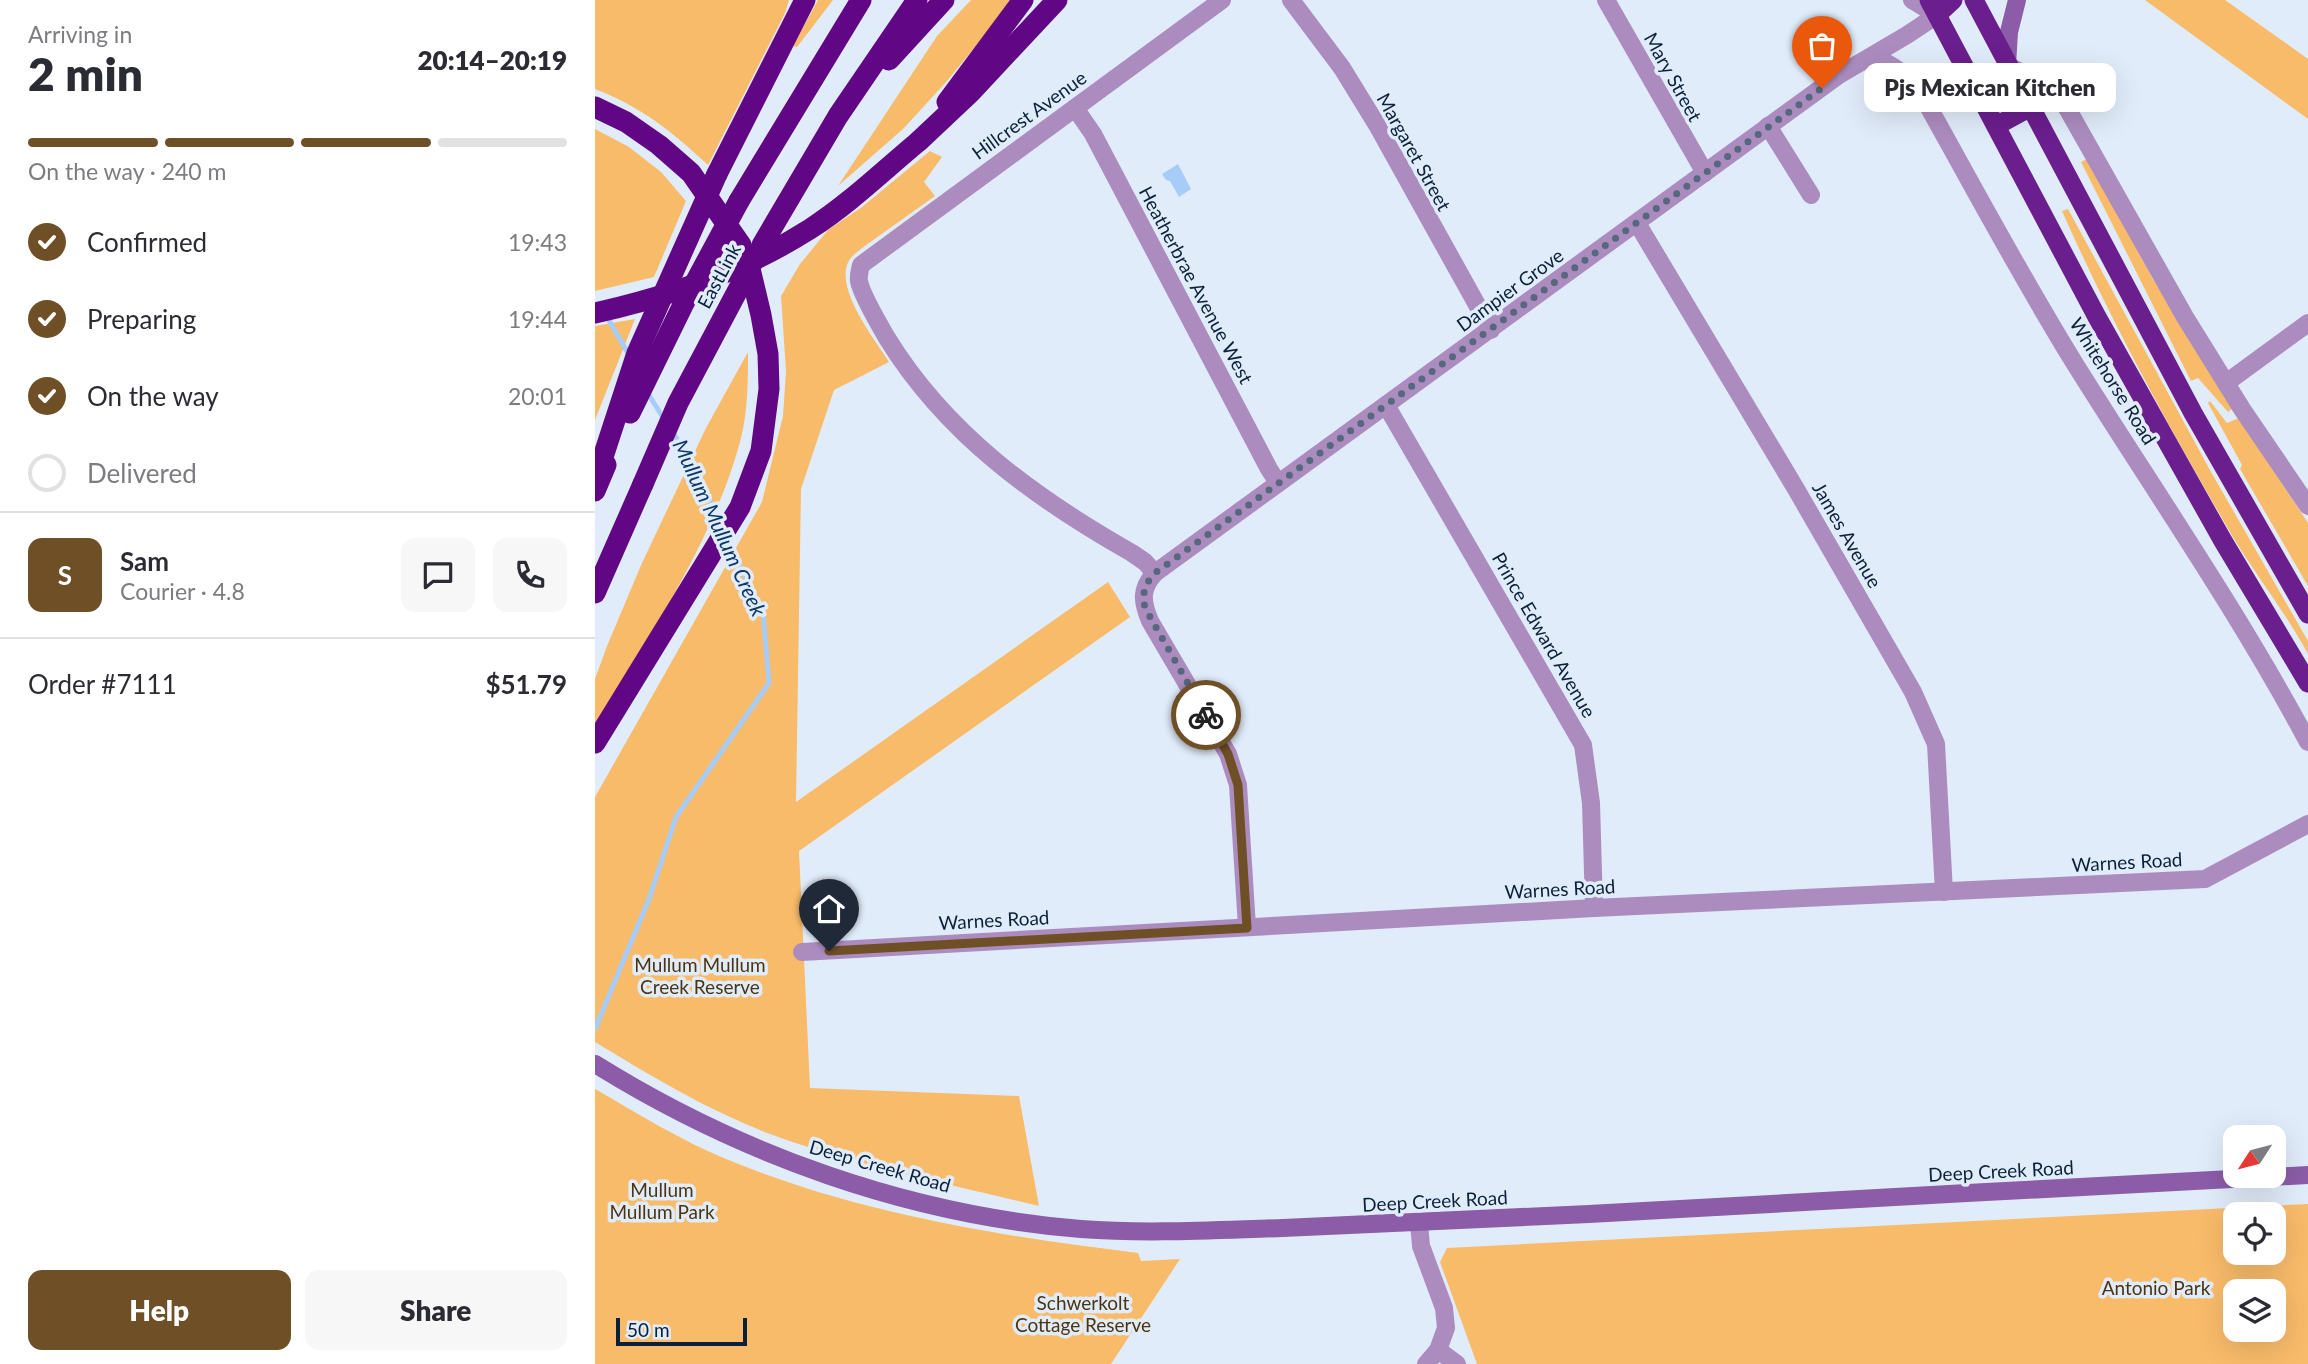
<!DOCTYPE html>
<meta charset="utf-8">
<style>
:root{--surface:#fff;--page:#f7f7f7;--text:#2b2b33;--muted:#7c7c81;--line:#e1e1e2;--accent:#6f4f25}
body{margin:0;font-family:Lato,sans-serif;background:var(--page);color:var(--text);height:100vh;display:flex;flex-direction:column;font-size:26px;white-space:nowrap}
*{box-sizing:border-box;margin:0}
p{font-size:23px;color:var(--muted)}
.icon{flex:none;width:38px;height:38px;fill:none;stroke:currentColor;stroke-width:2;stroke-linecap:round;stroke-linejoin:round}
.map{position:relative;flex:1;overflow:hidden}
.panel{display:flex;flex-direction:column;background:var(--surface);width:595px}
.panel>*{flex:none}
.needle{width:46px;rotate:234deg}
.buttons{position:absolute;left:1628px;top:1125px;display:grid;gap:14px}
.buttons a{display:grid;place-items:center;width:63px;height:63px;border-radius:14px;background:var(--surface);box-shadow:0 7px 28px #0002;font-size:35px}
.scale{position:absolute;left:21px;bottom:18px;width:131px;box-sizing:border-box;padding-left:7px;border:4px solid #0a2139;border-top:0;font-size:19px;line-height:24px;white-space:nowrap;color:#0a2139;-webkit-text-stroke:5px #e1ecfa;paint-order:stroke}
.pin{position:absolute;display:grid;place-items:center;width:60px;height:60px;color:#fff;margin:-72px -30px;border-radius:50% 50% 50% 0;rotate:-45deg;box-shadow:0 0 7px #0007}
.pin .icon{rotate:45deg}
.courier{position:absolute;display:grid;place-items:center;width:70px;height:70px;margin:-35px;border:5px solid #6f4f25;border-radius:50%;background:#fff;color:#222;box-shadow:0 2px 9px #0007}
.bubble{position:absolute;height:49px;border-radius:14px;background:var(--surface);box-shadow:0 7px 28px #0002;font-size:23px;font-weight:800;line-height:49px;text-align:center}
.headline em{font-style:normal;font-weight:800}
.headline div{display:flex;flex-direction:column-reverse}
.headline{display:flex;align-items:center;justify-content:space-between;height:119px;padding:0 28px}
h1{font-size:46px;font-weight:800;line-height:52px}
.bar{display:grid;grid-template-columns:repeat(4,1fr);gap:10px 7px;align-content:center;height:84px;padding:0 28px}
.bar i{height:9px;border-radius:5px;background:var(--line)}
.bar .on{background:var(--accent)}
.bar p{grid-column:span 4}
.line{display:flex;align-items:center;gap:18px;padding:0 28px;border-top:2px solid var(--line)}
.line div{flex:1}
.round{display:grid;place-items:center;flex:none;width:74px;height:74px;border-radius:14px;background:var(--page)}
ol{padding:0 28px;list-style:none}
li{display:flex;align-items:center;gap:21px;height:77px}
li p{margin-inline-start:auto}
li .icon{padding:7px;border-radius:50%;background:var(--accent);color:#fff;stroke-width:4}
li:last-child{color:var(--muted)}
li i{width:38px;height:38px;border:4px solid var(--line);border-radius:50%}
.primary-button{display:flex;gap:14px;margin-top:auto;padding:14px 28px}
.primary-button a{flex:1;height:80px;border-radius:14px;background:var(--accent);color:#fff;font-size:28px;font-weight:800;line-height:80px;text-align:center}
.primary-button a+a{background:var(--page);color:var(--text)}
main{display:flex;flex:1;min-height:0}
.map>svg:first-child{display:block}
</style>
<main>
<section class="panel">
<div class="headline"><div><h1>2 min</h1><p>Arriving in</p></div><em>20:14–20:19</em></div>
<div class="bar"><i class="on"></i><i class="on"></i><i class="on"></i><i></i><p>On the way · 240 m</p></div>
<ol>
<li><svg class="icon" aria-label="check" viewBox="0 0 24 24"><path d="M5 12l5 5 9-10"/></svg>Confirmed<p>19:43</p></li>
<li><svg class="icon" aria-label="check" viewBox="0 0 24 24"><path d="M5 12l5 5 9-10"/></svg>Preparing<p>19:44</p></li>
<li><svg class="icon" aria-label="check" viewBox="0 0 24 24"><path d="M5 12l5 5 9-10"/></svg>On the way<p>20:01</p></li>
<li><i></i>Delivered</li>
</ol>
<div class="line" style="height:126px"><b class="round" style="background:var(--accent);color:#fff">S</b><div><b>Sam</b><p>Courier · 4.8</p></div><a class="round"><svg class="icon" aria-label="chat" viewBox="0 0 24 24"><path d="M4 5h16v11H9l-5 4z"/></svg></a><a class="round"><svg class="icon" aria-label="phone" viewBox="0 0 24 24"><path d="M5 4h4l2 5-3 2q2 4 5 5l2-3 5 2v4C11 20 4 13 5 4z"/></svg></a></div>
<div class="line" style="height:91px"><div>Order #7111</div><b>$51.79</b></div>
<div class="primary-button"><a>Help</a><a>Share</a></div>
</section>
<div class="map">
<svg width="1713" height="1364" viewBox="0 0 1713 1364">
<rect width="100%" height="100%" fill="#e1ecfa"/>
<g fill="#f8bb6a" fill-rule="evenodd">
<path d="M 0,0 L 194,0 L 190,13 L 113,165 C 75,130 48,108 0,89 Z"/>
<path d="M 223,0 L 238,0 L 202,47 L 198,46 Z"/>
<path d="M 376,0 L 418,0 L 352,81 L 308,129 L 243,186 L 342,36 Z"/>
<path d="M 1550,0 L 1630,0 L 1713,59 L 1713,119 Z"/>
<path d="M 0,129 L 34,147 L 66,172 L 91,201 L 59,277 L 0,291 Z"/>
<path d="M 335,151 L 347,157 L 329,182 L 340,196 L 267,248 C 261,253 254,258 252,265 C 243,293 279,338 294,362 L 239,390 L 206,489 L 201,802 L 513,582 L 535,617 L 204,851 L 215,1088 L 424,1096 L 444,1206 C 354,1184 262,1166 175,1134 C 114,1111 56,1076 0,1042 L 0,797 L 167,502 L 188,416 L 191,371 L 186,296 L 205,264 L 233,230 L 267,207 Z"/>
<path d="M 1492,159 L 1558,279 L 1637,409 L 1633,412 L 1603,378 L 1596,381 L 1486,162 Z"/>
<path d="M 1473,209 L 1616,472 L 1713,641 L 1713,654 C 1691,613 1662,577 1638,537 C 1576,431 1517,324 1467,211 Z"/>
<path d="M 40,319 L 0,420 L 0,326 Z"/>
<path d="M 153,352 C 153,382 153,412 145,442 C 118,542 52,638 0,728 L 0,679 L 12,646 L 47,563 L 111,428 Z"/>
<path d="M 1615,401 L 1632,423 L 1644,418 L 1713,523 L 1713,586 L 1645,469 L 1647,465 L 1613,403 Z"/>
<path d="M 0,1089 C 42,1113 85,1140 131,1159 C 261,1213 403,1236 543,1253 L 546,1261 L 585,1259 L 516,1364 L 0,1364 Z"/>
<path d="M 1713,1204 L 1713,1364 L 882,1364 L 845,1262 L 852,1248 ZM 1640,1214 L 1678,1214 L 1678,1253 L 1640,1253 ZM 1640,1292 L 1678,1292 L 1678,1330 L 1640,1330 Z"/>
</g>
<path fill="#a7ccf8" d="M 583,164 L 596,189 L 584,197 L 575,181 L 571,180 L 567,174 Z"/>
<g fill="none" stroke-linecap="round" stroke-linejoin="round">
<g stroke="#a7ccf8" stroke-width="5">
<path d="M 11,315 L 34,355"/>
<path d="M 52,392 L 69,419"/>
<path d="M 77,431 L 103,472 L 126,527"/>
<path d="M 0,1029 L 54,899 L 81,817 L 174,683 L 168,612 L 132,540"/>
</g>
<g stroke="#ac8cbf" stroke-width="18">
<path d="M 696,0 L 747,68 L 782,125 L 896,330"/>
<path d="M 1011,0 L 1110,173"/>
<path d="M 1277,56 C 1299,65 1315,76 1328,97 C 1378,186 1426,277 1480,364 C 1558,489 1643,611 1713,742"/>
<path d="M 1412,65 L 1452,86 L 1472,108 L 1590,317 L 1647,409 L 1713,506"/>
<path d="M 480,108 L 498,134 L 674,469 L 683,483"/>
<path d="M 1173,126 L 1216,195"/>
<path d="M 1042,223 L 1201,489 L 1318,692 L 1341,744 L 1349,892"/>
<path d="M 1631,383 L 1713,323"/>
<path d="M 791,405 L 988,745 L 996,803 L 999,908"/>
<path d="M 560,573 L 550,562 L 537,553 C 440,498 351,434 292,338 C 285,326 266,293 264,281 C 263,276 265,270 266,265 L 627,0"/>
<path d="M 652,927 L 643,785 L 633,754 L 555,621 C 547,602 545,589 560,573 L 1244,75 L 1312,35 L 1342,15 L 1317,0"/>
<path d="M 207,952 L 999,908 L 1610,879 L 1713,824"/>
<path d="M 824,1223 L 826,1246 L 849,1308 L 851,1328 L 843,1350 L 831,1364"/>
<path d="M 843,1350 L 862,1364"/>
</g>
<g stroke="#8c5ca8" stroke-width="18">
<path d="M 1412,65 L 1414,32 L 1422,0"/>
<path d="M 0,1064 C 146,1155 314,1215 486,1229 C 553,1234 620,1230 688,1228 C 790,1224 892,1219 994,1214 C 1234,1202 1473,1186 1713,1175"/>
</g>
<g stroke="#6b1e8d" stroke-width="19">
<path d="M 1334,0 L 1502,317 L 1628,541 L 1713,683"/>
<path d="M 1379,0 L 1598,413 L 1713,614"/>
<path d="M 1342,15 L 1358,0"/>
<path d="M 1401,126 L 1459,94"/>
</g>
<g stroke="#610685" stroke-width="21">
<path d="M 294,60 L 349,0"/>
<path d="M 352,102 L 428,0"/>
<path d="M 0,107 L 31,122 L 64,145 L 96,173 L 146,245 L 156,273 L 166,315 L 173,354 L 174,389 L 166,451 L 145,507 L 0,743"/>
<path d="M 324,141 L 376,92 L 462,0"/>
<path d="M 122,174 L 210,0"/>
<path d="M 144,201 L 266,0"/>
<path d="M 167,245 L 243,116 L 322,0"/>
<path d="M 0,491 L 11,465"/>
<path d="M 0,593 L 48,484"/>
</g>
<g stroke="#610685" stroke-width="21">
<path d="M 0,313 C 76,296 149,271 215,229 C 254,204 288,171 324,141"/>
<path d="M 35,413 L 88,305 L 144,201"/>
<path d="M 7,460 L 42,353 L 122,174"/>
<path d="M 48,484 L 83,403 L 161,256"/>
</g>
</g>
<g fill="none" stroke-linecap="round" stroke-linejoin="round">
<path stroke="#55687d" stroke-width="7" stroke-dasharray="0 12.6" d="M 611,715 L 550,608 C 547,593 549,585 560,573 L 1227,88"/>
<path stroke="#6f4f25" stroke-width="9" d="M 234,951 L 652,928 L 643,785 L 633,754 L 611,715"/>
</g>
<g text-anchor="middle" stroke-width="7" stroke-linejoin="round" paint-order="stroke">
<g font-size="19" fill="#0a2139" stroke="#e1ecfa">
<text transform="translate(1078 77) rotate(61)" y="7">Mary Street</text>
<text transform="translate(434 115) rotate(-36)" y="7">Hillcrest Avenue</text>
<text transform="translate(819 152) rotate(61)" y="7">Margaret Street</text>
<text transform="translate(124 276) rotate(-62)" y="7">EastLink</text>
<text transform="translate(601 285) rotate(62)" y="7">Heatherbrae Avenue West</text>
<text transform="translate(915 290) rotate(-36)" y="7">Dampier Grove</text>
<text transform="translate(1518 381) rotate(58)" y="7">Whitehorse Road</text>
<text transform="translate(1252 535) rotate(60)" y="7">James Avenue</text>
<text transform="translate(949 635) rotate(60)" y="7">Prince Edward Avenue</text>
<text transform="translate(1532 862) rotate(-3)" y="7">Warnes Road</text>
<text transform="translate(965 889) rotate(-3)" y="7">Warnes Road</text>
<text transform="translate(399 920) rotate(-3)" y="7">Warnes Road</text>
<text transform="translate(285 1166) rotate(16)" y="7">Deep Creek Road</text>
<text transform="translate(1406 1171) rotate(-3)" y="7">Deep Creek Road</text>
<text transform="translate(840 1201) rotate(-3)" y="7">Deep Creek Road</text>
</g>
<g font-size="19" fill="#4d3410" stroke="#e1ecfa">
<text x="105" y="972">Mullum Mullum<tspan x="105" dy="22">Creek Reserve</tspan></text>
<text x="67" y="1197">Mullum<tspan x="67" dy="22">Mullum Park</tspan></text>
<text x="1561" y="1295">Antonio Park</text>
<text x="488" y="1310">Schwerkolt<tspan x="488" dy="22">Cottage Reserve</tspan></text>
</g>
<g font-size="21" font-style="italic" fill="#0b3866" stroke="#e1ecfa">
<text transform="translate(124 528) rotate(65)" y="7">Mullum Mullum Creek</text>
</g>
</g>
</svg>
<div class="buttons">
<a><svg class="needle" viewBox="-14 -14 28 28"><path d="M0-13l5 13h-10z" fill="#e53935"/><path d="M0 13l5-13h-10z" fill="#7c7c81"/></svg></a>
<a><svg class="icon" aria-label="locate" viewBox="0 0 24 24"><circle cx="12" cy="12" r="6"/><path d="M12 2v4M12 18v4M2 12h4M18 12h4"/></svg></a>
<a><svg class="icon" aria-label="layers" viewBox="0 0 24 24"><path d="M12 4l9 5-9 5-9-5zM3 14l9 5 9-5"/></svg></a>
</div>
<div class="scale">50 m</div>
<div class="pin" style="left:1227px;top:88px;background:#ea580c"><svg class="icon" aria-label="bag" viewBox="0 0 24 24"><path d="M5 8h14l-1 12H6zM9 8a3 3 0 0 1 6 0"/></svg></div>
<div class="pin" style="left:234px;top:951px;background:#1f2937"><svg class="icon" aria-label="home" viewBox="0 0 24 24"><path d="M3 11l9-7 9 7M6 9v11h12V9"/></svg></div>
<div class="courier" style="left:611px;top:715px"><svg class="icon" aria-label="bike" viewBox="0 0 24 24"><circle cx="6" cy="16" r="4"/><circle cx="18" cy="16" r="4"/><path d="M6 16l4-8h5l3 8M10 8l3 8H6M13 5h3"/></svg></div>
<div class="bubble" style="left:1269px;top:63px;width:252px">Pjs Mexican Kitchen</div>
</div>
</main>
